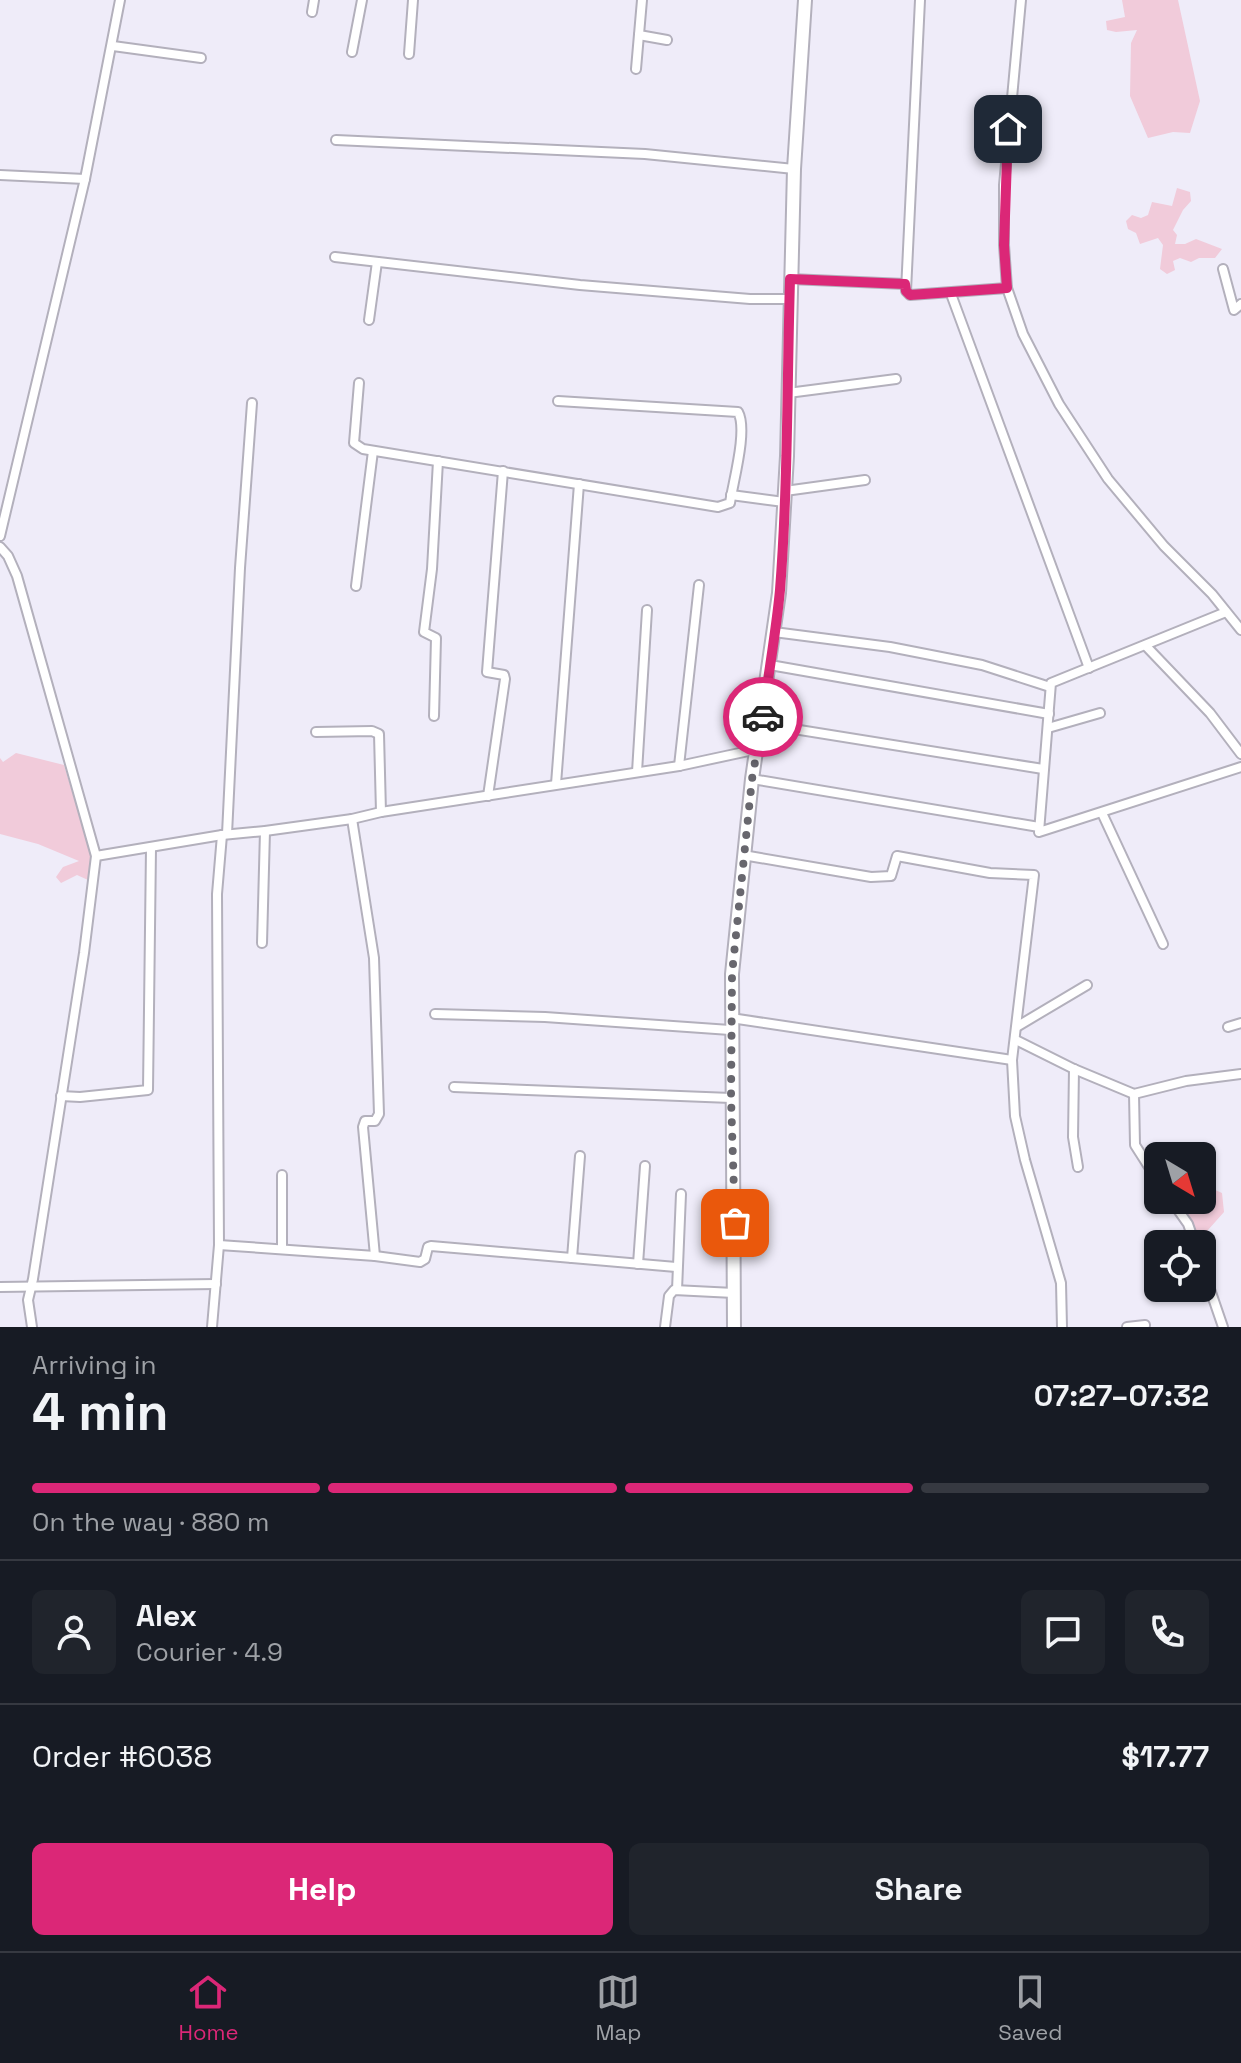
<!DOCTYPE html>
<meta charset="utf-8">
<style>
:root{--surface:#171b24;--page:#20242c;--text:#f1f3f6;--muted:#9ea1a6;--line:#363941;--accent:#db2777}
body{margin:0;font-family:"Space Grotesk",sans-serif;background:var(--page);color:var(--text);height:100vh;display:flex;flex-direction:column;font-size:30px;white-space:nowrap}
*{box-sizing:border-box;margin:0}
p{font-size:26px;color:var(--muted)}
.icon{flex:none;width:44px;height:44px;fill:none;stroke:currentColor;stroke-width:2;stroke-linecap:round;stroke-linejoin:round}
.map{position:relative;height:1327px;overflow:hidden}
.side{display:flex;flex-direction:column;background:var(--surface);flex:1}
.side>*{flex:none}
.needle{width:52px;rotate:142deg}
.controls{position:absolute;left:1144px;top:1142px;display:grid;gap:16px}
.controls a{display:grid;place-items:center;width:72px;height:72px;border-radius:12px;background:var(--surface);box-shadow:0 2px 6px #0004;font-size:40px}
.pin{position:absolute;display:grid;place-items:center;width:68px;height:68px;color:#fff;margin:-34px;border-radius:16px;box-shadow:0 4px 12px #0006}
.courier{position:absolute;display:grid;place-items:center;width:80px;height:80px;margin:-40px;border:6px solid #db2777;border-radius:50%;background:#fff;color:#222;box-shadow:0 2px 10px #0007}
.headline em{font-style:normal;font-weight:600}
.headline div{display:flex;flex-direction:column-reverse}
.headline{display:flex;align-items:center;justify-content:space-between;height:136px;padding:0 32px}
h1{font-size:52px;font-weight:600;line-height:60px}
.bar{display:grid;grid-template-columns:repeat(4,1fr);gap:12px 8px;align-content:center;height:96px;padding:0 32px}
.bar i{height:10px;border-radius:6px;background:var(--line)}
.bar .selected{background:var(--accent)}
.bar p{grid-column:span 4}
.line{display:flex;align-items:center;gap:20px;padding:0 32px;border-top:2px solid var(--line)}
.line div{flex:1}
.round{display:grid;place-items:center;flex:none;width:84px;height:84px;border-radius:12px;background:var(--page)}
.action{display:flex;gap:16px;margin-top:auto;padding:16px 32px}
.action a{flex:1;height:92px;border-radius:12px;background:var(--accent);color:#fff;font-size:32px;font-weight:600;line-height:92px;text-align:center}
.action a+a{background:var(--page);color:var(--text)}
.menu{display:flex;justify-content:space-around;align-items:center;height:112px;border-top:2px solid var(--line);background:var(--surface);font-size:22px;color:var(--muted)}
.menu a{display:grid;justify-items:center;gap:4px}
.menu .selected{color:var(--accent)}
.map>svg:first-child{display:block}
</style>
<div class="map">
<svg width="1241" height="1327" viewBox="0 0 1241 1327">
<rect width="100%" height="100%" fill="#efecf9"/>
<g fill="#f1cbda">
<path d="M 1122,0 L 1178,0 L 1200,101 L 1190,133 L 1173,132 L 1148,138 L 1130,96 L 1131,43 L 1137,30 L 1116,32 L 1107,30 L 1106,21 L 1125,17 Z"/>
<path d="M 1177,188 L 1190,192 L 1191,201 L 1183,210 L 1173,230 L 1177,235 L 1175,244 L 1185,244 L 1196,239 L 1222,249 L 1215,258 L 1199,258 L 1191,262 L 1180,258 L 1173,261 L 1175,270 L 1167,274 L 1160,269 L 1163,245 L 1158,238 L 1140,244 L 1136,233 L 1128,229 L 1126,221 L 1132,215 L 1141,218 L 1148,215 L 1152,202 L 1172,206 Z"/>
<path d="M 16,753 L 64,765 L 92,858 L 88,880 L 77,875 L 61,883 L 56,877 L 63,867 L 79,861 L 38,844 L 0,834 L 0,758 L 3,762 Z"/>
<path d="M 1202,1184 L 1222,1193 L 1224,1212 L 1200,1239 L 1177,1200 L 1202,1200 Z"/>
</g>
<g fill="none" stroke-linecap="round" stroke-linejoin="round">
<g stroke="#b3b0bc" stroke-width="12">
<g id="minor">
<path d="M 920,0 L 906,291 L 910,295 L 1007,288"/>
<path d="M 1021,0 L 1004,185 L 1004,245 L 1007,288 L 1023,334 L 1059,404 L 1108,479 L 1164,546 L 1212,594 L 1241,630"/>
<path d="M 312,12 L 314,0"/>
<path d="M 639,35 L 667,40"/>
<path d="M 113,46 L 201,58"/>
<path d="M 352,52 L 362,0"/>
<path d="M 409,54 L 413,0"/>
<path d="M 636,69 L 642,0"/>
<path d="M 336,140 L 645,154 L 794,169"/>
<path d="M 0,175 L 85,179"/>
<path d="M 335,257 L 580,285 L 750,299 L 789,299"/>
<path d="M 1223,269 L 1234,310 L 1241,304"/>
<path d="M 790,279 L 905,284"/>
<path d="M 951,294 L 1089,668"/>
<path d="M 369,320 L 377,262"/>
<path d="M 359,383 L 354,443 L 363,449 L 718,507 L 730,503 C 733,482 748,430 738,412 L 558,401"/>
<path d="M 788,393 L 896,379"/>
<path d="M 785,491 L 865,480"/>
<path d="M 731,495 L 784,502"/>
<path d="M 0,536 L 85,179 L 120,0"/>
<path d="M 0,547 L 8,556 L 17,576 L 96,856 L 84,953 L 33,1279 L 28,1300 L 32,1327"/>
<path d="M 356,586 L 373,451"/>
<path d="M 1226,612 L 1051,683 L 1039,832 L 1241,767"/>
<path d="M 774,632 L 890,647 L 982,665 L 1050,687"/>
<path d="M 1146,646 L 1210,713 L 1241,754"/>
<path d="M 770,665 L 1049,714"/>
<path d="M 434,716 L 436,638 L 424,632 L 432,569 L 438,461"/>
<path d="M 762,724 L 1043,769"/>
<path d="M 1048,728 L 1100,713"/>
<path d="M 316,732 L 372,731 L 379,734 L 381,812"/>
<path d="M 679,766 L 699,585"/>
<path d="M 637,772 L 647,610"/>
<path d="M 752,779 L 1039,827"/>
<path d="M 556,784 L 579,484"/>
<path d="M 488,796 L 505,679 L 504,675 L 487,672 L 503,471"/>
<path d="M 1102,813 L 1163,944"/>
<path d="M 352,819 L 374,958 L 379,1114 L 375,1121 L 365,1121 L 363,1127 L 375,1256"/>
<path d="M 227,834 L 240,568 L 252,403"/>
<path d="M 743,855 L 871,877 L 891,876 L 897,856 L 990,873 L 1034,875 L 1012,1060 L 1015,1116 L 1025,1160 L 1061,1283 L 1062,1327"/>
<path d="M 96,856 L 222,835 L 265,831 L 352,819 L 381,812 L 679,766 L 758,749"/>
<path d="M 262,943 L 265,831"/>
<path d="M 435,1014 L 545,1017 L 730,1030"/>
<path d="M 731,1018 L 1012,1060"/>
<path d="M 1018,1026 L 1087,985"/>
<path d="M 1228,1027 L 1241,1023"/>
<path d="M 1016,1040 L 1074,1069 L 1134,1094 L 1186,1081 L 1241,1074"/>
<path d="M 1074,1069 L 1073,1137 L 1078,1167"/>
<path d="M 454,1087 L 731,1098"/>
<path d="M 1134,1094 L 1135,1145 L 1158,1181"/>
<path d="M 61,1096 L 80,1097 L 148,1090 L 151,848"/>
<path d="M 1171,1200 L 1188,1224 L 1195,1244"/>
<path d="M 219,1245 L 375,1256 L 420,1262 L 425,1259 L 428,1247 L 431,1246 L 676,1267"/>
<path d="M 282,1249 L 282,1175"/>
<path d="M 572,1258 L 580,1156"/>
<path d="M 638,1264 L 645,1166"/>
<path d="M 1202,1266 L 1223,1327"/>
<path d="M 0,1287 L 216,1284"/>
<path d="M 677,1290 L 681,1194"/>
<path d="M 212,1327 L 219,1245 L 217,894 L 222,835"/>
<path d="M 665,1327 L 669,1296 L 674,1290 L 734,1293"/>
<path d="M 1127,1327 L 1145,1325"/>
</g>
</g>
<g stroke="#b3b0bc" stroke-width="16">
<path id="highway" d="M 734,1327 L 732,974 L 752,779 L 779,593 L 787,456 L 794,169 L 805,0"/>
</g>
<use href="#minor" stroke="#fff" stroke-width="8"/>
<use href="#highway" stroke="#fff" stroke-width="12"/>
</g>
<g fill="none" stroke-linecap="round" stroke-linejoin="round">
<path stroke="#68676e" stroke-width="8" stroke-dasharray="0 14.4" d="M 735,1223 L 731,1098 L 732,974 L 752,779 L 763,717"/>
<path stroke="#db2777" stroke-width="10" d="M 763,717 C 768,675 776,633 780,590 C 788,487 787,383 790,279 L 905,284 L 906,291 L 910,295 L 1007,288 L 1004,245 L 1008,129"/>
</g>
</svg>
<div class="controls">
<a><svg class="needle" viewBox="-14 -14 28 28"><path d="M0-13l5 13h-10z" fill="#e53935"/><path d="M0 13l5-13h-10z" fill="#9ea1a6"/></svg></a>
<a><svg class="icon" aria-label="locate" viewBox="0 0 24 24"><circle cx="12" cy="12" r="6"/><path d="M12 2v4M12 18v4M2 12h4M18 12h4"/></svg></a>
</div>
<div class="pin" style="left:735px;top:1223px;background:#ea580c"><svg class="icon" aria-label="bag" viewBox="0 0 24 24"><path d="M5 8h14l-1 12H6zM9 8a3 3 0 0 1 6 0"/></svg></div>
<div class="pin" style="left:1008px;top:129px;background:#1f2937"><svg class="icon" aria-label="home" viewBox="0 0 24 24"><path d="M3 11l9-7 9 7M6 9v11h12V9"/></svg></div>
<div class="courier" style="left:763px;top:717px"><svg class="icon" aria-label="car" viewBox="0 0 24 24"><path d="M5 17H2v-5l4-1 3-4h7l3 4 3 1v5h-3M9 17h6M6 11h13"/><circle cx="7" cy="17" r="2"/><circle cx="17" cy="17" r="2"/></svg></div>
</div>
<section class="side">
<div class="headline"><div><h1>4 min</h1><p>Arriving in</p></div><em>07:27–07:32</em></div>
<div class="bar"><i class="selected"></i><i class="selected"></i><i class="selected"></i><i></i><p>On the way · 880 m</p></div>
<div class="line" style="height:144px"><a class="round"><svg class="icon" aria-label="person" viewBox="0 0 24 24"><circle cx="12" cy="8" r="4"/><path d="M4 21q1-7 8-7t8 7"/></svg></a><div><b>Alex</b><p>Courier · 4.9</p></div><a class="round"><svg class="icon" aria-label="chat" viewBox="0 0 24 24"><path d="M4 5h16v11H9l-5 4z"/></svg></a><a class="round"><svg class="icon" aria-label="phone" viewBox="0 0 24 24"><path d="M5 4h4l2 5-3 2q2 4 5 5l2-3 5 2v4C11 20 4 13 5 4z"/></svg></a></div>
<div class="line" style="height:104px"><div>Order #6038</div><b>$17.77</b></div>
<div class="action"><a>Help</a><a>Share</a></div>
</section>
<nav class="menu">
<a class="selected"><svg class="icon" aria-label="home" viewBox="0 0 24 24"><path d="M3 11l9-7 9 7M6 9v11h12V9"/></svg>Home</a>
<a><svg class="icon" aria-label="map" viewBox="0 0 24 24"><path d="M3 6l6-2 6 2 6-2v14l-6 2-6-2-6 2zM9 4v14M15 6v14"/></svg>Map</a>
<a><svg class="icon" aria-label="saved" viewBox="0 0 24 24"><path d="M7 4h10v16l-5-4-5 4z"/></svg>Saved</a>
</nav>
